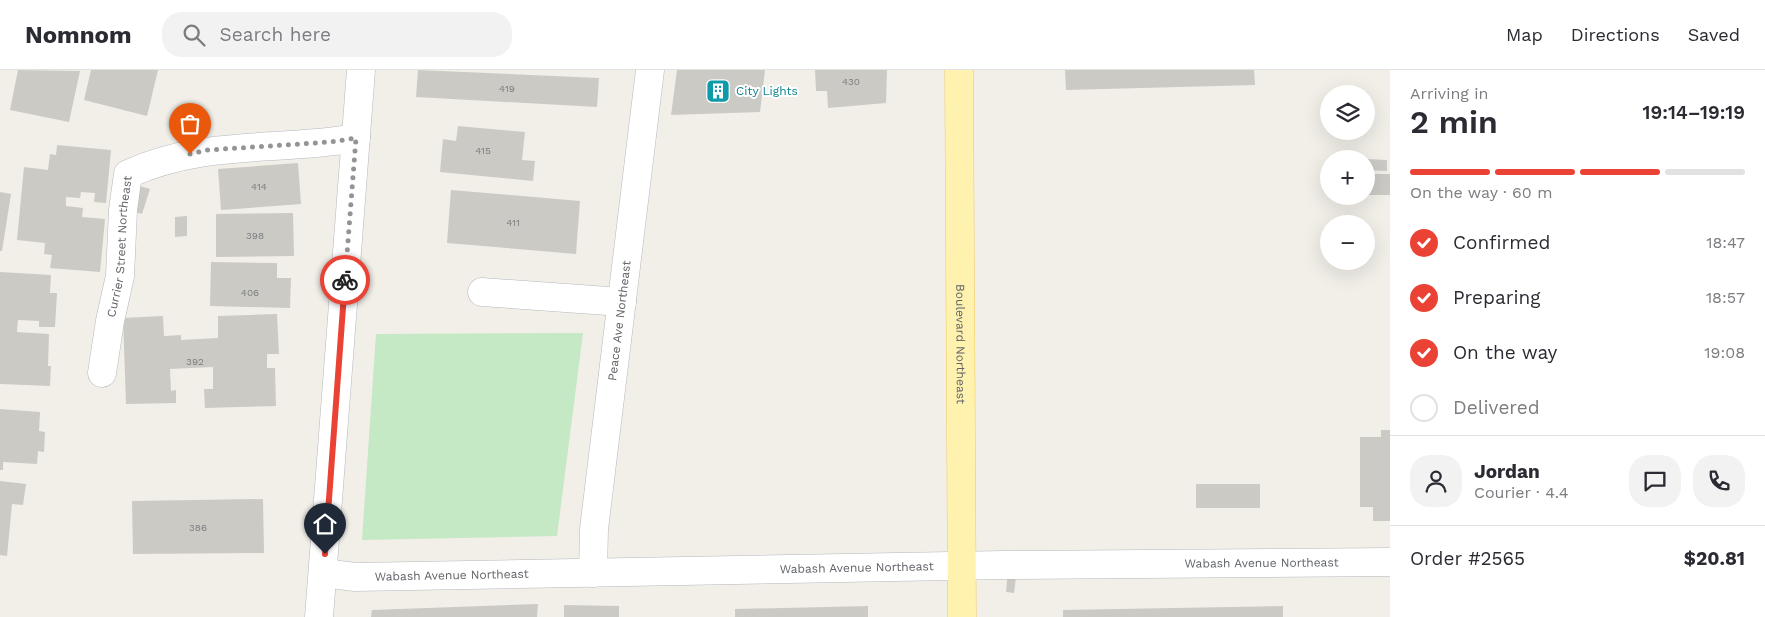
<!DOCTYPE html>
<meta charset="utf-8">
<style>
:root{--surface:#fff;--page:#f2f2f3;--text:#2b2b33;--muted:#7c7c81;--line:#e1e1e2;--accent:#ea4335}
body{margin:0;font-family:"Work Sans",sans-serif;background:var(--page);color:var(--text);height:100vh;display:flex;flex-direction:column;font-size:19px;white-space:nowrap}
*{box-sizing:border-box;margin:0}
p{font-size:16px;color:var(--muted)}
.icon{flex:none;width:28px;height:28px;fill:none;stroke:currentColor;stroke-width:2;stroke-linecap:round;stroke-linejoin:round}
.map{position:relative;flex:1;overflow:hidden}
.drawer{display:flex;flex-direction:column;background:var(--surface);width:375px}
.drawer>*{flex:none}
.tools{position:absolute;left:1320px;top:15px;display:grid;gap:10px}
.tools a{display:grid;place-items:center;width:55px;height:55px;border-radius:50%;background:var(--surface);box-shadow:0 5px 20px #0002;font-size:25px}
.pin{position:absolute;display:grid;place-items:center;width:42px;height:42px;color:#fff;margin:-51px -21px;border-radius:50% 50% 50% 0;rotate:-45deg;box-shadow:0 0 5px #0007}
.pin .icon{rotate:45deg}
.courier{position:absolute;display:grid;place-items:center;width:50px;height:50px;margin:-25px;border:4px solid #ea4335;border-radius:50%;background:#fff;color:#222;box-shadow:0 1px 6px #0007}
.overview em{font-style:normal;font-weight:600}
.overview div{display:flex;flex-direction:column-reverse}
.overview{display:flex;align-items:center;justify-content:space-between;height:85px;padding:0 20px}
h1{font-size:32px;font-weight:600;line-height:38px}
.bar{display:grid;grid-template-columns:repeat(4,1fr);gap:8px 5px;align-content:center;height:60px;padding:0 20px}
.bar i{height:6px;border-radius:4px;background:var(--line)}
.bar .active{background:var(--accent)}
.bar p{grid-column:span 4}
.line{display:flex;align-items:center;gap:12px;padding:0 20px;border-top:1px solid var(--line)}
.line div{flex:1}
.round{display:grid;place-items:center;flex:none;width:52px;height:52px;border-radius:20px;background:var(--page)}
ol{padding:0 20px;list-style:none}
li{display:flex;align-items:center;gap:15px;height:55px}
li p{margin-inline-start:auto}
li .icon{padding:5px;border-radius:50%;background:var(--accent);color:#fff;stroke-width:4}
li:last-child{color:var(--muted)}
li i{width:28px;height:28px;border:2px solid var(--line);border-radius:50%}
header{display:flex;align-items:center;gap:30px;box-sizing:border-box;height:70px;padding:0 25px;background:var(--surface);border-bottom:1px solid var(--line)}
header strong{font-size:24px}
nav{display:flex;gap:28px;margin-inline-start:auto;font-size:18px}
.search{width:350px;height:45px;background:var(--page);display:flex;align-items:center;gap:12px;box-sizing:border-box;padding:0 18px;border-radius:20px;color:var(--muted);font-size:19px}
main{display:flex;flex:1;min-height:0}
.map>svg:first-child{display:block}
</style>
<header>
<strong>Nomnom</strong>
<div class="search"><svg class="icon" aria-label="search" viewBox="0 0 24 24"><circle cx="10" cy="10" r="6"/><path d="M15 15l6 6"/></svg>Search here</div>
<nav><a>Map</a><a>Directions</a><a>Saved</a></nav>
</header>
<main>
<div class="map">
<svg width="1390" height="547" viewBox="0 0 1390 547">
<rect width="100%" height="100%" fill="#f1efe8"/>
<path fill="#c5e8c5" d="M 583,263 L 557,466 L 362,470 L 376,264 Z"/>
<g fill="#cccac5">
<path d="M 18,0 L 80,1 L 69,52 L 10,40 Z"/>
<path d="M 91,0 L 158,0 L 147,46 L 84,30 Z"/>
<path d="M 418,0 L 599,8 L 597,37 L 416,27 Z"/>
<path d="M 677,0 L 765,0 L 760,42 L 671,45 Z"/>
<path d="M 815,0 L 887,0 L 886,33 L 828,38 L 827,21 L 816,21 Z"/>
<path d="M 1065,0 L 1254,0 L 1255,15 L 1066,20 Z"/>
<path d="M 458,56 L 525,62 L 522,90 L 535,91 L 533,111 L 440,102 L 443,69 L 456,71 Z"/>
<path d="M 57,75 L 111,80 L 106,133 L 94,132 L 95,123 L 81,122 L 80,128 L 66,127 L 66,136 L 83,138 L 82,147 L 105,149 L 100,202 L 50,198 L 52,185 L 44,184 L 45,173 L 17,170 L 24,97 L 48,100 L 50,84 L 56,85 Z"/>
<path d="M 1366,89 L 1387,90 L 1387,101 L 1366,100 Z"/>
<path d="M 298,93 L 301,134 L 221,140 L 218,99 Z"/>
<rect x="1366" y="104" width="24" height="21"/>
<path d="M 133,114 L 150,119 L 142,144 L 125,139 Z"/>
<path d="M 451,120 L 580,131 L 576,184 L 447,173 Z"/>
<path d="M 0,122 L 11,124 L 2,181 L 0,181 Z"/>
<path d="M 293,143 L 294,186 L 216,187 L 216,144 Z"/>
<path d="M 187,146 L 187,166 L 175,167 L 175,147 Z"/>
<path d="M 211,192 L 277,193 L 277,208 L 291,208 L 290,238 L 210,236 Z"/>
<path d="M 0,202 L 51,205 L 50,223 L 57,223 L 55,257 L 39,257 L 39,251 L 18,250 L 17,262 L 49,264 L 48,296 L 51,296 L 50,316 L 0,314 Z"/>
<path d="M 277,244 L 279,284 L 267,284 L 267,298 L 275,298 L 276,336 L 205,338 L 204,319 L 213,319 L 213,297 L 170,299 L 171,321 L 176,320 L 176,333 L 126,334 L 123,248 L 163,246 L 164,266 L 181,265 L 181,270 L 218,268 L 218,246 Z"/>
<path d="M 0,339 L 40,342 L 39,361 L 45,362 L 44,382 L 38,381 L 37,394 L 3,392 L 3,400 L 0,400 Z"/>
<path d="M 1381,360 L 1390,360 L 1390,451 L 1373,451 L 1373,437 L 1360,437 L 1360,367 L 1381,367 Z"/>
<path d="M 0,411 L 26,414 L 23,435 L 12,434 L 7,486 L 0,485 Z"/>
<rect x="1196" y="414" width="64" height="24"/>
<path d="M 263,429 L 264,483 L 133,484 L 132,431 Z"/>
<path d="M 1008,498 L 1017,499 L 1014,523 L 1006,522 Z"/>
<path d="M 538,534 L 537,547 L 371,547 L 372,540 Z"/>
<path d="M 564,535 L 619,536 L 619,547 L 564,547 Z"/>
<path d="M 868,536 L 868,547 L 735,547 L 735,539 Z"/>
<path d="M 1283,536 L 1283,547 L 1063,547 L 1063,540 Z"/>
</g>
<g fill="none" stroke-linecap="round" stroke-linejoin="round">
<g stroke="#b5b8bc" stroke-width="29">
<g id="minor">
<path d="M 482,222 L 622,232"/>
<path id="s1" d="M 102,303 L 110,251 L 120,206 L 123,140 L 128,104 C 206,69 276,82 356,68"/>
<path id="s2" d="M 323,503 L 355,507 L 1003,495 L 1390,492"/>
<path id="s3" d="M 593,503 L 594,459 L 650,0"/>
<path d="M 319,547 L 361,0"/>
</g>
</g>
<g stroke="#f2c960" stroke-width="29">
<g id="major">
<path id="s4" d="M 959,0 L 962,547"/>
</g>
</g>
<use href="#minor" stroke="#fff" stroke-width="28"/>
<use href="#major" stroke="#fff2af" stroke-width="28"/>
</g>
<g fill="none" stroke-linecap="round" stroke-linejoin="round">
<path stroke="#929495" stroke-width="5" stroke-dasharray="0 9" d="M 190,84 L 208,80 L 330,72 L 356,68 L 345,210"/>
<path stroke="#ea4335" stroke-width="6" d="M 325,484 L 345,210"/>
</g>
<defs>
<g id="building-square" transform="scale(1.25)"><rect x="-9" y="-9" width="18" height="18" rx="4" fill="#0f9aa8" stroke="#fff"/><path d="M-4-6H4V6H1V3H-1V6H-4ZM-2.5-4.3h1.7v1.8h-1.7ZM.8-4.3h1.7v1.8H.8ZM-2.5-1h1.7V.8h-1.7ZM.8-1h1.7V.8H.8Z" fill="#fff"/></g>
</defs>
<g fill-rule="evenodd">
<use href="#building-square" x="718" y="21"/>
</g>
<g text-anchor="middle" stroke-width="4" stroke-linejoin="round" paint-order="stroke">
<g font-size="10" fill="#7a7d7f">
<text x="851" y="15">430</text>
<text x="507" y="22">419</text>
<text x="483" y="84">415</text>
<text x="259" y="120">414</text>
<text x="513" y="156">411</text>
<text x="255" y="169">398</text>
<text x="250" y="226">406</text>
<text x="195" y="295">392</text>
<text x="198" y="461">386</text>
</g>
<g font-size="12" fill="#0d838f" stroke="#fff" text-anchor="start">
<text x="736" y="25">City Lights</text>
</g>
<g font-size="12" fill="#5f6368" stroke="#fff">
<text dy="4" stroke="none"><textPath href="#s1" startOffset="128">Currier Street Northeast</textPath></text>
<text dy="4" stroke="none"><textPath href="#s3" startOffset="254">Peace Ave Northeast</textPath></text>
<text dy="4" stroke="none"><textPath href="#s4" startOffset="274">Boulevard Northeast</textPath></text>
<text dy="4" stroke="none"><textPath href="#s2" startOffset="939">Wabash Avenue Northeast</textPath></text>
<text dy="4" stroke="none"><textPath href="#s2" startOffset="534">Wabash Avenue Northeast</textPath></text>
<text dy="4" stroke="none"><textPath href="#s2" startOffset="129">Wabash Avenue Northeast</textPath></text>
</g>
</g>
</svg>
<div class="tools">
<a><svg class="icon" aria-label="layers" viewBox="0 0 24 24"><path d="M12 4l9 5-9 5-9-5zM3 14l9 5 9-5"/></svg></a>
<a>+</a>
<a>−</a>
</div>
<div class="pin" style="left:190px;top:84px;background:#ea580c"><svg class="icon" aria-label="bag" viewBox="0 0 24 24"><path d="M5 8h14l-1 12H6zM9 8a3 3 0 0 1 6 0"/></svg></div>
<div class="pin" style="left:325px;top:484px;background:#1f2937"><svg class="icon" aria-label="home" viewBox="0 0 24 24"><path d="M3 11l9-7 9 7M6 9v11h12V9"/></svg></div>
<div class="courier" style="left:345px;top:210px"><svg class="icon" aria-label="bike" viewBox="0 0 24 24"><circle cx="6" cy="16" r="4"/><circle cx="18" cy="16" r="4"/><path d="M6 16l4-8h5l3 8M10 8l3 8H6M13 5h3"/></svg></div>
</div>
<section class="drawer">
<div class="overview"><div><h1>2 min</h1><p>Arriving in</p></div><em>19:14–19:19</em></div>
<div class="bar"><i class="active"></i><i class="active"></i><i class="active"></i><i></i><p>On the way · 60 m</p></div>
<ol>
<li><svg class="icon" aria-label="check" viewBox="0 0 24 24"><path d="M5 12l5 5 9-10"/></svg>Confirmed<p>18:47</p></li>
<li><svg class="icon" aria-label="check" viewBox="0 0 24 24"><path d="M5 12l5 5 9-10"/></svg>Preparing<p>18:57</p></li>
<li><svg class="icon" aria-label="check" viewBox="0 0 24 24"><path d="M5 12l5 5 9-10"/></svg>On the way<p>19:08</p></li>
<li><i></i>Delivered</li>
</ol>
<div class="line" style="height:90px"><a class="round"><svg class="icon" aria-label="person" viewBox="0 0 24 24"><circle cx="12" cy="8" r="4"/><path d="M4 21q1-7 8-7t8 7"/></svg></a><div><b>Jordan</b><p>Courier · 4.4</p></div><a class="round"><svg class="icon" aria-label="chat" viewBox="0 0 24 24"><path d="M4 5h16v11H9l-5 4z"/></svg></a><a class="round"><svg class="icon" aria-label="phone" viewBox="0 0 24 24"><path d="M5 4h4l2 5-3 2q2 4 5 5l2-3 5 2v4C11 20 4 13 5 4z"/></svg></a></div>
<div class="line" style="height:65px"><div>Order #2565</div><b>$20.81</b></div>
</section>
</main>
